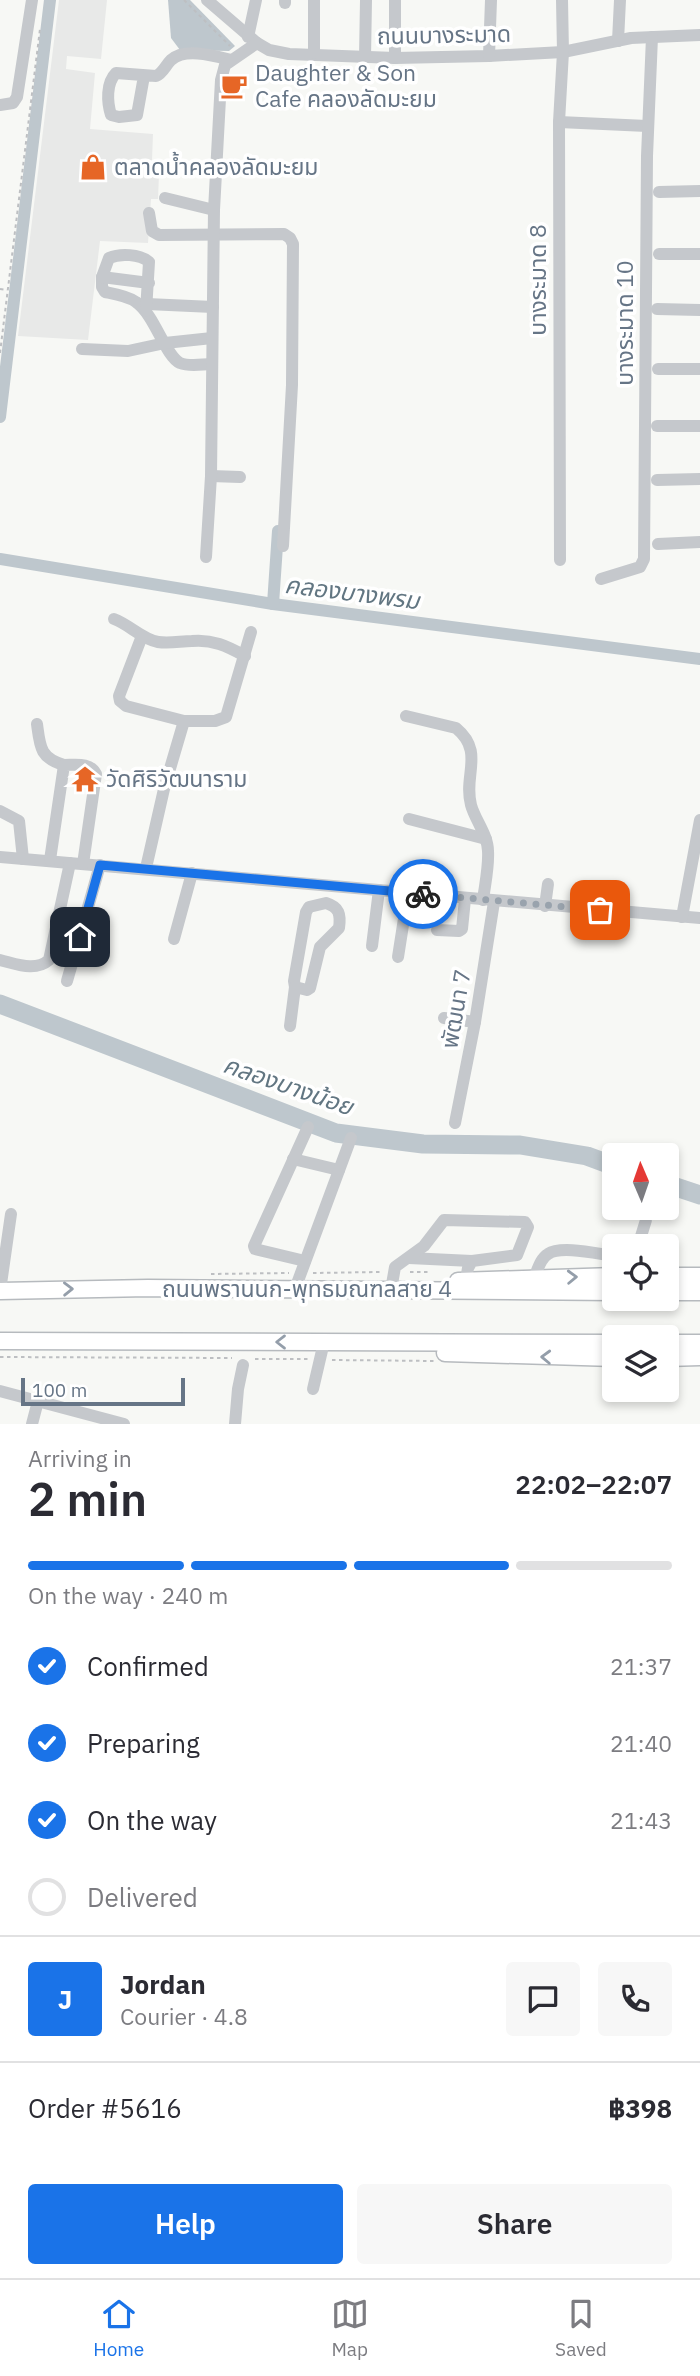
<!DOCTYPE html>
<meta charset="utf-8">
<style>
:root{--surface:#fff;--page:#f7f7f7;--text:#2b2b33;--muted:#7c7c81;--line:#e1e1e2;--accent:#1a73e8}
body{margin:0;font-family:"IBM Plex Sans","Noto Sans Thai",sans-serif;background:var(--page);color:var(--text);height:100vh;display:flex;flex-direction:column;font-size:26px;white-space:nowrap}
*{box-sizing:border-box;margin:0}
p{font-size:23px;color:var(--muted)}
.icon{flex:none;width:38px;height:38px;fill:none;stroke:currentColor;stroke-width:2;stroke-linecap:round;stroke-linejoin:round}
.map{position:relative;height:1424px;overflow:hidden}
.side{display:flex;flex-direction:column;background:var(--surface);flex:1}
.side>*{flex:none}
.needle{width:46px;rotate:358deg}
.fabs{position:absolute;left:602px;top:1143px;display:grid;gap:14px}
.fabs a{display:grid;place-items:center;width:77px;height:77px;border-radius:7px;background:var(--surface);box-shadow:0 4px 10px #0003;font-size:35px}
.scale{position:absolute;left:21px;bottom:18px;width:164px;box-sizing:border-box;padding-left:7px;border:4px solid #667586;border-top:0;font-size:19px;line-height:24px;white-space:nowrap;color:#667586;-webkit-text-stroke:5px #fff;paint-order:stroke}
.pin{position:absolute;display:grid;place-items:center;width:60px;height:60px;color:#fff;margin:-30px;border-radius:14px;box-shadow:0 4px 10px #0006}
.courier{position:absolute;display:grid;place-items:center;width:70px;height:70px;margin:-35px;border:5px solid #1a73e8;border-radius:50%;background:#fff;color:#222;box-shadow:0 2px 9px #0007}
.headline em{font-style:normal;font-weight:600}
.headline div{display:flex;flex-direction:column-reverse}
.headline{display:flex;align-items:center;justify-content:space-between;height:119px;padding:0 28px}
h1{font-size:46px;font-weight:600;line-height:52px}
.bar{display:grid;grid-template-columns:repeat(4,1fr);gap:10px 7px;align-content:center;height:84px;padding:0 28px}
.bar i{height:9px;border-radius:5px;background:var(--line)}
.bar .active{background:var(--accent)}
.bar p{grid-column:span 4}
.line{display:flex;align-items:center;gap:18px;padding:0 28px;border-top:2px solid var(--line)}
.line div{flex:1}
.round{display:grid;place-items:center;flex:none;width:74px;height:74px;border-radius:7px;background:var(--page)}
ol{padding:0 28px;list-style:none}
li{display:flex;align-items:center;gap:21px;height:77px}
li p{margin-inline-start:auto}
li .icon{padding:7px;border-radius:50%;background:var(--accent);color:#fff;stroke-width:4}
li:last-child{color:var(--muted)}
li i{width:38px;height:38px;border:4px solid var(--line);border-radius:50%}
.action{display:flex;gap:14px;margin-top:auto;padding:14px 28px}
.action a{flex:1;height:80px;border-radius:7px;background:var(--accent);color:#fff;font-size:28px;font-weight:600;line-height:80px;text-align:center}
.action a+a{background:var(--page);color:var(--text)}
.tab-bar{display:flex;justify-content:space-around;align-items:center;height:98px;border-top:2px solid var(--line);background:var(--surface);font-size:19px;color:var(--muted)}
.tab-bar a{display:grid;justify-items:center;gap:4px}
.tab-bar .active{color:var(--accent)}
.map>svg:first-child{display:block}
</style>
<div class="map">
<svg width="700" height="1424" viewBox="0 0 700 1424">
<rect width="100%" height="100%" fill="#f7f8f5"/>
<path fill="#e8e9e8" d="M 59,0 L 107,0 L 101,59 L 67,56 L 66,69 L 95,73 L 90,129 L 153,134 L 152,160 L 147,161 L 146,173 L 159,174 L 158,199 L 151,199 L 148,243 L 100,241 L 88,340 L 18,336 Z"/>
<path fill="#bec7cd" d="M 168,0 L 190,0 L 235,46 L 229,51 L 180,50 L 171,38 Z"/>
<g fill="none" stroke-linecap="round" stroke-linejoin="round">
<g stroke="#bec7cd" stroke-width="12">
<path d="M 0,417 L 50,0"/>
<path d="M 0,559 L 273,604 L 700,659"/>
<path d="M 273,604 L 278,531"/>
</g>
<g stroke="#bec7cd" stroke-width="19">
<path d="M 0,1004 L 336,1133 L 423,1144 L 520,1145 L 587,1156 L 614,1166"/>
<path d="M 667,1184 L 700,1195"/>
</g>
<g stroke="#b6babe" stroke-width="19">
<g id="major">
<path d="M 667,1276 L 700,1276"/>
<path d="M 458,1281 L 614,1276"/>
<path d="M 0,1291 L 148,1288 L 614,1292"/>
<path d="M 667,1292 L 700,1292"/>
<path d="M 0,1341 L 614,1343"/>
<path d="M 667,1343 L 700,1343"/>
<path d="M 445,1353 L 614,1358"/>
<path d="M 667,1358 L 700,1357"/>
</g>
</g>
<g stroke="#bdbfc2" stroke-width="2" stroke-dasharray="3.5 3.5" stroke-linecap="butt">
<path d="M 184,0 L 230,46"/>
<path d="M 0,289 L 7,290"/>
<path d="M 0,353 L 40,29"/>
<path d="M 410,1272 L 429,1272"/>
<path d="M 313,1273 L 380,1272"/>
<path d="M 211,1274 L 289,1273"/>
<path d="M 0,1357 L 232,1358"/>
<path d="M 255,1359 L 309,1359"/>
<path d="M 332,1360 L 435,1361"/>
</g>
<g stroke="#c5c8cc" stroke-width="12">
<path d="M 207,0 L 257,43 L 269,50 L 289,54 L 395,58 L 489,56 L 563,52 L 631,38 L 700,35"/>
<path d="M 285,0 L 285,3"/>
<path d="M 314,0 L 314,53"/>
<path d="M 248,37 L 256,0"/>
<path d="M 618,41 L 620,0"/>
<path d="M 489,56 L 491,0"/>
<path d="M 365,58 L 366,0"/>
<path d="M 395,58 L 395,0"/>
<path d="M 144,76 L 137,115 L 119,117 L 111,115 C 107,102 106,83 116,73 L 156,76 C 163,73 165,66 171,60 C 185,47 215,56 231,60"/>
<path d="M 0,105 L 13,103 L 17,97 L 32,0"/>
<path d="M 559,122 L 647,126"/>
<path d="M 659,192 L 700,191"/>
<path d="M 165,198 L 214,210"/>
<path d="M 149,213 L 152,231 L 159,235 L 284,234 L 290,238 L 293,244 L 292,385 L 283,546"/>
<path d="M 659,254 L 700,254"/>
<path d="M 102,277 L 102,287 L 105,292 C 115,294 128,296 136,302 C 155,315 165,356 180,363 C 190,367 202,364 212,364"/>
<path d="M 147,304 L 213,307"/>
<path d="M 657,309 L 700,310"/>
<path d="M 146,311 L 149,262 C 140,254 120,253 109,258 L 102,277 L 149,283"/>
<path d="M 82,349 L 128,351 L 165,343 L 212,338"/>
<path d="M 658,369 L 700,369"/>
<path d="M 657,426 L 700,426"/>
<path d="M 211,476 L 240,477"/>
<path d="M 657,480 L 700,479"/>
<path d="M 658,544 L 700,542"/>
<path d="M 206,557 L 211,476 L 214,210 L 221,80 L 225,65 L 257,43"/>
<path d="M 560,560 L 559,122 L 563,52 L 562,0"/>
<path d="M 601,579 L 640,567 L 644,559 L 647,156 L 652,37"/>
<path d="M 114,619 C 130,625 142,639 158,642 C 170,644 181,641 192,641 C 212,639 227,646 245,656"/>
<path d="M 142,636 L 119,696 L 120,701 L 126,706 L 184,721"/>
<path d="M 406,716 L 456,728 C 485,752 463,775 471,805 C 475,820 488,835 488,851 C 489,867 485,884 483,900"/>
<path d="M 37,724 C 40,747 40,758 64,765"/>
<path d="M 0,811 L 19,821 L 23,859"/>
<path d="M 409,819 L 486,839"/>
<path d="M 0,857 L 700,918"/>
<path d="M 50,860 L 64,765 C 76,765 90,762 96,774 L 83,864"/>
<path d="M 146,868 L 164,789 L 184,721 L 215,721 L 226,717 L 251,632"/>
<path d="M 326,903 C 339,907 341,914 339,928 L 320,947 L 310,988 L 307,990 L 295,987 L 294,981 L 306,912 L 309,907 Z"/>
<path d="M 545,906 L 548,884"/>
<path d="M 682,917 L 700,820"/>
<path d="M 437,930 L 459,931 L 462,929 L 465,899"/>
<path d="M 174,939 L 192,873"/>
<path d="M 372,946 L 379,890"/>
<path d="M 398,957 L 408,893"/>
<path d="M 0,960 C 17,964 35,972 49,960 L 70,863"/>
<path d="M 67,981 L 100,865"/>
<path d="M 444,1018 L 475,1022"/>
<path d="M 290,1026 L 295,987"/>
<path d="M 455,1123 L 475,1022 L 494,902"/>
<path d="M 293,1159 L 339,1170"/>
<path d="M 638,1246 L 646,1220"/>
<path d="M 409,1258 L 472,1261"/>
<path d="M 305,1261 L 255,1249 L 254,1246 L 308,1127"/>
<path d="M 534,1278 C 538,1269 540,1259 548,1254 C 561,1245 598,1254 614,1256"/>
<path d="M 295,1289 L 351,1138"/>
<path d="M 391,1290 L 395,1267 L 424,1246 L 444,1220 L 525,1222 L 528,1227 L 517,1255 L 472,1261 L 468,1268 L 466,1280"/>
<path d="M 0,1291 L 11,1214"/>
<path d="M 313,1389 L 324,1342"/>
<path d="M 0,1391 L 124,1424"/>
<path d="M 32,1424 L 38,1401"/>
<path d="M 235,1424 L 238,1389 L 243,1365"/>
</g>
<use href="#major" stroke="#fff" stroke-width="16"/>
</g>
<defs><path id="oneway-chevron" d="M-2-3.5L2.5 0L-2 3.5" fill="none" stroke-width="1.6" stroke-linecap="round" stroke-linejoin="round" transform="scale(1.75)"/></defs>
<g stroke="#949eaa">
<use href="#oneway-chevron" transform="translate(572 1277) rotate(-2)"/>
<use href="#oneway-chevron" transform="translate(68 1289) rotate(-1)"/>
<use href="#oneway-chevron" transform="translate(281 1342) rotate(-180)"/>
<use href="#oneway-chevron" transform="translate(546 1357) rotate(-178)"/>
</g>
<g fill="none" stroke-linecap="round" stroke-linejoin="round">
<path stroke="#99a3ad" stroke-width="7" stroke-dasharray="0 12.6" d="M 423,894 L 600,910"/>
<path stroke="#1a73e8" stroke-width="9" d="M 80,937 L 100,865 L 423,894"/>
</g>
<defs>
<g id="cafe-bare" transform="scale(2.1)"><path d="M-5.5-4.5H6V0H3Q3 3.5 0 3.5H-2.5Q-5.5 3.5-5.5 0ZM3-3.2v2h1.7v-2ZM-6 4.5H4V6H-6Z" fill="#e66626" stroke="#fff" stroke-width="2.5" paint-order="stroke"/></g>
<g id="shop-bare" transform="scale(2.1)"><path d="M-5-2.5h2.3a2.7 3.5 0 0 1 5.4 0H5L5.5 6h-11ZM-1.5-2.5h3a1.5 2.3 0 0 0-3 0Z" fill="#e66626" stroke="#fff" stroke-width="2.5" paint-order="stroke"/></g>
<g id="temple-bare" transform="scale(2.1)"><path d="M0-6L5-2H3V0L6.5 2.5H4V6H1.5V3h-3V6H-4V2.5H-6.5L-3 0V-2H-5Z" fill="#e66626" stroke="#fff" stroke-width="2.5" paint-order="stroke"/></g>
</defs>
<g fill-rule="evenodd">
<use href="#cafe-bare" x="234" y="86"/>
<use href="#shop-bare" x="93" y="167"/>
<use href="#temple-bare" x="85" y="779"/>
</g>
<g text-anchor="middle" stroke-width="7" stroke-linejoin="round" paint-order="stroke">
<g font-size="23" fill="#667586" stroke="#fff">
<text transform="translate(444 35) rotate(-1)" y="8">ถนนบางระมาด</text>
<text transform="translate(538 280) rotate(-90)" y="8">บางระมาด 8</text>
<text transform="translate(625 323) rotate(-90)" y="8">บางระมาด 10</text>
<text transform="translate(456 1009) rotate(-80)" y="8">พัฒนา 7</text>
<text x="307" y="1297">ถนนพรานนก-พุทธมณฑลสาย 4</text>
</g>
<g font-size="23" fill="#667586" stroke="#fff" text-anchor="start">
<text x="255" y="81">Daughter &amp; Son<tspan x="255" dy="26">Cafe คลองลัดมะยม</tspan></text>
<text x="114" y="175">ตลาดน้ำคลองลัดมะยม</text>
<text x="106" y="787">วัดศิริวัฒนาราม</text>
</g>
<g font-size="24" font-style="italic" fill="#627682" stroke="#fff">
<text transform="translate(352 593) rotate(7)" y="8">คลองบางพรม</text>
<text transform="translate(288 1086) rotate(19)" y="8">คลองบางน้อย</text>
</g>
</g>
</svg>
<div class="fabs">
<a><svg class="needle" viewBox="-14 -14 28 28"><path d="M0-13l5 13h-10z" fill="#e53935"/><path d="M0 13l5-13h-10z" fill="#7c7c81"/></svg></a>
<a><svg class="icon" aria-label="locate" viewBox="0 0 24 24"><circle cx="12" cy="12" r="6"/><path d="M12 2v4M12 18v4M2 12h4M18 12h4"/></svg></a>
<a><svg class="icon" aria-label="layers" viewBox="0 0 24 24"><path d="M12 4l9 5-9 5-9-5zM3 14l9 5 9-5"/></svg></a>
</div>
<div class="scale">100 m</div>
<div class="pin" style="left:600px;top:910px;background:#ea580c"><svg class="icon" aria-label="bag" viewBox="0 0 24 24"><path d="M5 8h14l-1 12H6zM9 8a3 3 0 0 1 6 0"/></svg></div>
<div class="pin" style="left:80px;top:937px;background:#1f2937"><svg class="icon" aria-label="home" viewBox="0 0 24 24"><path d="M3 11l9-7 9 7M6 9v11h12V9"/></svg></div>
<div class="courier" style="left:423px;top:894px"><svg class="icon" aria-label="bike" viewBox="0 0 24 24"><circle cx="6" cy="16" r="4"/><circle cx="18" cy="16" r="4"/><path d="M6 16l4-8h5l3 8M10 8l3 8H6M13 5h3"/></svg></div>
</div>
<section class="side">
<div class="headline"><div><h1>2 min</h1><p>Arriving in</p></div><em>22:02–22:07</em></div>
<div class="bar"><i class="active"></i><i class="active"></i><i class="active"></i><i></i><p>On the way · 240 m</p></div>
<ol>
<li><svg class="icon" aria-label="check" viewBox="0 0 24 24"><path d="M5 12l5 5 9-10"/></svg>Confirmed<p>21:37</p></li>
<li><svg class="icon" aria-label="check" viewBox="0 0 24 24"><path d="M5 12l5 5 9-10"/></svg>Preparing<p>21:40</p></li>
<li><svg class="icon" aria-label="check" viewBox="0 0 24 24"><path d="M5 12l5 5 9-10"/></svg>On the way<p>21:43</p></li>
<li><i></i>Delivered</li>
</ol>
<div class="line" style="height:126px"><b class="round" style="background:var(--accent);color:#fff">J</b><div><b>Jordan</b><p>Courier · 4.8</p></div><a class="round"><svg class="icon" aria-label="chat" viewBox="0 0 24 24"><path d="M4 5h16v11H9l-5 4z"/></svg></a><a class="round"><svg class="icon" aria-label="phone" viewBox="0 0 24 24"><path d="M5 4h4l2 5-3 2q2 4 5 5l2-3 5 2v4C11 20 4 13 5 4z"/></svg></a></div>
<div class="line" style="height:91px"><div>Order #5616</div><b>฿398</b></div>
<div class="action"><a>Help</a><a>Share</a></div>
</section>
<nav class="tab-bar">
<a class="active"><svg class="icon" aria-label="home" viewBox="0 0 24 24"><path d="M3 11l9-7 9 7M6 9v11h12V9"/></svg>Home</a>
<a><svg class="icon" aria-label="map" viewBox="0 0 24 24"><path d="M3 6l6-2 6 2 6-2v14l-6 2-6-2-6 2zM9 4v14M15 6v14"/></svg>Map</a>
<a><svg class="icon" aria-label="saved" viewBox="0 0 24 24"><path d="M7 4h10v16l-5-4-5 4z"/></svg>Saved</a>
</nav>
